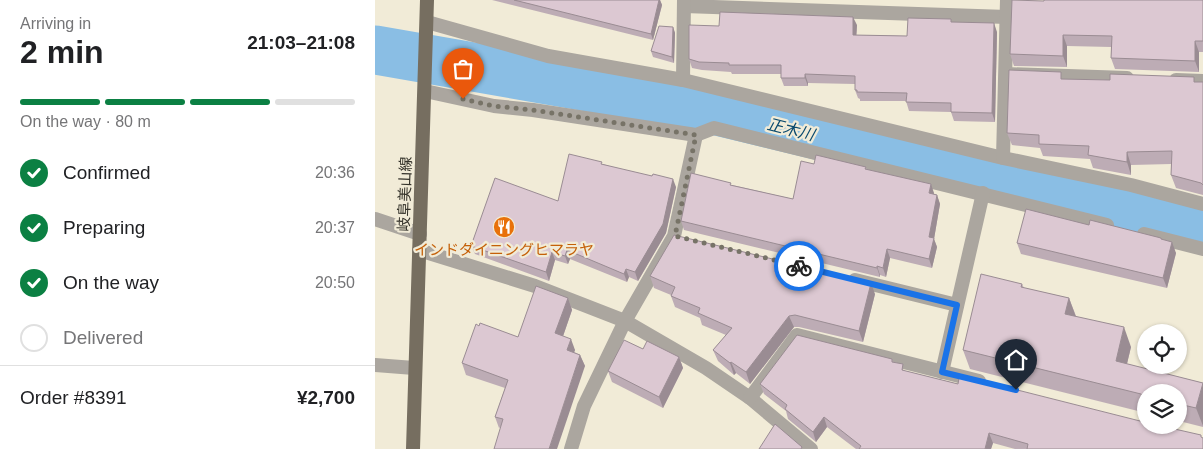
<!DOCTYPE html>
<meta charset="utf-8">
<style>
:root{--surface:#fff;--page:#f6f6f6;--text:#202124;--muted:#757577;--line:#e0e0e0;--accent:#0b8043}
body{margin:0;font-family:Helvetica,"Noto Sans JP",sans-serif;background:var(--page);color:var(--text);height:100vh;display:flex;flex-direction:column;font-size:19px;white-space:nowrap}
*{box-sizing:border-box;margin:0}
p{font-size:16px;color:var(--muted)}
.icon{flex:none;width:28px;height:28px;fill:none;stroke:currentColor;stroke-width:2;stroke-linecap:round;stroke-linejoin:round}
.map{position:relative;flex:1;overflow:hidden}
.panel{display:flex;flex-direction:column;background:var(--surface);width:375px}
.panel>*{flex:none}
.controls{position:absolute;left:762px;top:324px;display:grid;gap:10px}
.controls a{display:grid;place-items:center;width:50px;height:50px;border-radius:50%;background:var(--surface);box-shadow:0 1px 4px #0004;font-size:25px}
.pin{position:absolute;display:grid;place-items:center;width:42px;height:42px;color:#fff;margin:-51px -21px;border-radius:50% 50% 50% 0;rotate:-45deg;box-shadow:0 0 5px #0007}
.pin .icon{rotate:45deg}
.courier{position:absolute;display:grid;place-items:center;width:50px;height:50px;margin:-25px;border:4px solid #1a73e8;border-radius:50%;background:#fff;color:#222;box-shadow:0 1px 6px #0007}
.headline em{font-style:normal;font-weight:800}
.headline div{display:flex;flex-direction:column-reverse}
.headline{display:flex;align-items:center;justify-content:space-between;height:85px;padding:0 20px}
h1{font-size:32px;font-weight:800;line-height:38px}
.bar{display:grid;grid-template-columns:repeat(4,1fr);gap:8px 5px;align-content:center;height:60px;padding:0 20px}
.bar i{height:6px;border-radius:4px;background:var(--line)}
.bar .current{background:var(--accent)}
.bar p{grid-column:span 4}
.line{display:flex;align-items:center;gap:12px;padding:0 20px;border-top:1px solid var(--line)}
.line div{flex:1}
ol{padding:0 20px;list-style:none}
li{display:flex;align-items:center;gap:15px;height:55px}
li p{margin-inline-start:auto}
li .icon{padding:5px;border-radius:50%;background:var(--accent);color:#fff;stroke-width:4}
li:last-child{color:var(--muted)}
li i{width:28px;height:28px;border:2px solid var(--line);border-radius:50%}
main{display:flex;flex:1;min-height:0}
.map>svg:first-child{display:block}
</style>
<main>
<section class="panel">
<div class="headline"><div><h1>2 min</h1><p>Arriving in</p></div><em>21:03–21:08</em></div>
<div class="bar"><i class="current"></i><i class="current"></i><i class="current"></i><i></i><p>On the way · 80 m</p></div>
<ol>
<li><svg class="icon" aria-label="check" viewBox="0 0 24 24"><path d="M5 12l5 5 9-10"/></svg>Confirmed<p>20:36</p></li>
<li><svg class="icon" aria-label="check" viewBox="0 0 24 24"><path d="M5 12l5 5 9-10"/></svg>Preparing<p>20:37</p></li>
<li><svg class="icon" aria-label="check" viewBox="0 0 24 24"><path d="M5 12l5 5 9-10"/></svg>On the way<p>20:50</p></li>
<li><i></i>Delivered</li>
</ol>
<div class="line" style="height:65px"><div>Order #8391</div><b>¥2,700</b></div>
</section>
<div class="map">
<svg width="828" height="449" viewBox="0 0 828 449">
<rect width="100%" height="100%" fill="#f1ebd7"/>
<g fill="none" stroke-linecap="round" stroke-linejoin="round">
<path stroke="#8abee4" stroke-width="49" d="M 0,50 L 317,105 L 828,228"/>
<path stroke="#aba69f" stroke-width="14" d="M 480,280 L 582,305"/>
<g stroke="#aba69f" stroke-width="14">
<path d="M 309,6 L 632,17"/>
<path d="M 52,22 L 173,56 L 308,80 L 628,158 L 756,185 L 828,204"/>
<path d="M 631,74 L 752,78"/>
<path d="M 308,80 L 309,0"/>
<path d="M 801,80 L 828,81"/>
<path d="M 50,91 L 119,106 L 158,110 L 321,135 L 339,128 L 732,225"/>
<path d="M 628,158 L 632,0"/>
<path d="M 0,219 L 45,234"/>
<path d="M 769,234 L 828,249"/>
<path d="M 44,250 L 160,286 L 250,321 L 331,368 L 375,398 L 436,449"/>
<path d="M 0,365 L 39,368"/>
<path d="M 567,372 L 608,193"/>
<path d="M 375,398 L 422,335 L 604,381"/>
<path d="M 196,449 L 209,406 L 250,321 L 299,236 L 321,135"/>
</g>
<path stroke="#766e60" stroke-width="14" d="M 38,449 L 52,0"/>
</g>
<g fill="#bdacb5">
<path d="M 117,0 L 285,0 L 287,5 L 278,40 Z"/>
<path d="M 828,0 L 828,52 L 824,52 L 824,72 L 740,69 L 736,58 L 736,47 L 692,46 L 692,67 L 639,66 L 635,54 L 669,1 Z"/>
<path d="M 577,22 L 622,32 L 620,122 L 579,121 L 576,112 L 534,111 L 531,101 L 485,101 L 485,99 L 483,98 L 480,90 L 480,84 L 433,83 L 433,86 L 409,86 L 406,78 L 406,74 L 357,74 L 356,72 L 327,70 L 317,68 L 314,59 L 344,26 L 482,25 L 481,35 L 532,36 Z"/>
<path d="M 298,27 L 300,33 L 299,63 L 278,57 L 276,51 Z"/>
<path d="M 689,79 L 828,82 L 828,195 L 801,188 L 796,175 L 796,164 L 756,165 L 756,175 L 718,168 L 715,159 L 668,156 L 665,148 L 637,145 L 632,133 Z"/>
<path d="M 228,164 L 301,187 L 291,233 L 263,281 L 254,277 L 252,282 L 195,259 L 193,264 L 180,260 L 174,281 L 100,254 L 96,246 L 183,201 Z"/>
<path d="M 439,164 L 491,167 L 492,170 L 562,195 L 565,204 L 559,239 L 562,247 L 557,268 L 515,258 L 511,277 L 505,275 L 505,277 L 309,230 L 306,221 L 357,185 L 418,199 Z"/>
<path d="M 714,225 L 787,240 L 801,253 L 792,288 L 646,254 L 642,243 Z"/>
<path d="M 275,276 L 500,294 L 488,342 L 424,327 L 419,327 L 375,384 L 361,373 L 359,375 L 343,361 L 338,350 L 351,335 L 327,325 L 325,318 L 300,307 L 296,296 L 296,295 L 279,288 Z"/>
<path d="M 647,284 L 649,288 L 694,298 L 701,316 L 756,347 L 752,364 L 828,383 L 828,427 L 804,421 L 804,392 L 771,392 L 771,413 L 595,369 L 588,350 Z"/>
<path d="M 193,298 L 197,310 L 188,336 L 200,350 L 199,352 L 205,355 L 210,366 L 124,428 L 120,417 L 130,388 L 91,375 L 87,363 L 104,326 L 143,337 Z"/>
<path d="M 268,349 L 304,357 L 308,368 L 288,408 L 237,382 L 233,371 Z"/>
<path d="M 517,359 L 519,363 L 530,371 L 583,384 L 771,425 L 828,449 L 640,449 L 618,443 L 616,449 L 481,449 L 452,427 L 441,442 L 413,419 L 411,411 L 389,394 L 385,384 Z"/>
</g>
<g fill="#9a8c93">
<path d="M 284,0 L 285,0 L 287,5 L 278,40 L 276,34 Z"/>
<path d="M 478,17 L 482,25 L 481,43 L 478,35 Z"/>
<path d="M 619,23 L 622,32 L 620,122 L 617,113 Z"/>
<path d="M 298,27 L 300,33 L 299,63 L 297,57 Z"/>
<path d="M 688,35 L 692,46 L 692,67 L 688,56 Z"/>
<path d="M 820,41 L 824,52 L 824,72 L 820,61 Z"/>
<path d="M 430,74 L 433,83 L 433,86 L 430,78 Z"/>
<path d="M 752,152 L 756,165 L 756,175 L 752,162 Z"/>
<path d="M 298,179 L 301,187 L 291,233 L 263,281 L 260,272 Z"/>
<path d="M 556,184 L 559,193 L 557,202 L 554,193 Z"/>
<path d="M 562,195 L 565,204 L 559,239 L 562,247 L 557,268 L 554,259 L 554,237 Z"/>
<path d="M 797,242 L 801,253 L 792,288 L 788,278 Z"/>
<path d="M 512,249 L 515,258 L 511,277 L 508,268 Z"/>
<path d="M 192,250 L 195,259 L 193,264 L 190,256 Z"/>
<path d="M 177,252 L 180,260 L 174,281 L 171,272 Z"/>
<path d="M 502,266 L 505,275 L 505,277 L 502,268 Z"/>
<path d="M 251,269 L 254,277 L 252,282 L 249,274 Z"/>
<path d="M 496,283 L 500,294 L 488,342 L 484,331 Z"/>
<path d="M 193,298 L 197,310 L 185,345 L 180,333 Z"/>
<path d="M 694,298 L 701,317 L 690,314 Z"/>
<path d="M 414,316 L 419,327 L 375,384 L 371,372 Z"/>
<path d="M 749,327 L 756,347 L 748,380 L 741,361 Z"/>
<path d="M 196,339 L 200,350 L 196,361 L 192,350 Z"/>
<path d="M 205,355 L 210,366 L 182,449 L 174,449 Z"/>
<path d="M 304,357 L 308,368 L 288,408 L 284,397 Z"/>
<path d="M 356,362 L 361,373 L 359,375 L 355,363 Z"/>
<path d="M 828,384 L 828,426 L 821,408 Z"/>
<path d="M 449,417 L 452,427 L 441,442 L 438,432 Z"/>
<path d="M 614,433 L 618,443 L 616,449 L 610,449 Z"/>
</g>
<g fill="#dcc8d2" stroke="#9a8c93">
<path d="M 139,0 L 284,0 L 276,34 Z"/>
<path d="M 637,0 L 669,1 L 669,0 L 828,0 L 828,41 L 820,41 L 820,61 L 736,58 L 737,36 L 688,35 L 688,56 L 635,54 Z"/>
<path d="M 345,12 L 478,17 L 478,35 L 532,36 L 533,18 L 576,19 L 576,22 L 619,23 L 617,113 L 576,112 L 576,103 L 531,102 L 532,93 L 482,92 L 482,90 L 480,90 L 480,76 L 430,74 L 430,78 L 406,78 L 406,65 L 354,65 L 354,63 L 324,62 L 314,59 L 314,25 L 344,26 Z"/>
<path d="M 284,26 L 298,27 L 297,57 L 276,51 Z"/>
<path d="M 634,70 L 686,72 L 686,79 L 735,80 L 735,74 L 819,77 L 819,82 L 828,82 L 828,185 L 826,183 L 796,175 L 797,151 L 752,152 L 752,162 L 713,155 L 714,146 L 664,144 L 664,135 L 632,133 Z"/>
<path d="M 194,154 L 227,162 L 226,164 L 277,176 L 278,174 L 298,179 L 288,224 L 260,272 L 251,269 L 249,274 L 192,250 L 190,256 L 177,252 L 171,272 L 96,246 L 120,178 L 183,201 Z"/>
<path d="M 441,155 L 491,167 L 490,169 L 556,184 L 554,193 L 562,195 L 554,237 L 559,238 L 554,259 L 512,249 L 508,268 L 502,266 L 502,268 L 306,221 L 316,173 L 356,183 L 355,185 L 418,199 L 426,161 L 439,164 Z"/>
<path d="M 651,209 L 714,225 L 715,220 L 786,238 L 786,239 L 797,242 L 788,278 L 642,243 Z"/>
<path d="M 299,235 L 496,283 L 484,331 L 420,315 L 414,316 L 371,372 L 356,362 L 355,363 L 338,350 L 357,328 L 323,313 L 325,308 L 296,296 L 300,287 L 275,276 Z"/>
<path d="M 606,274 L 647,284 L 646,287 L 694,298 L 690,314 L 749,327 L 741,361 L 828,383 L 821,408 L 804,404 L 804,392 L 771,392 L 771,398 L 766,394 L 588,350 Z"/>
<path d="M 161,286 L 193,298 L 180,333 L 196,339 L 192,350 L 205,355 L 174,449 L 119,449 L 128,419 L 120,417 L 133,380 L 87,363 L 101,324 L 104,326 L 105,323 L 143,337 Z"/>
<path d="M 422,335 L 517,359 L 517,362 L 528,364 L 527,370 L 583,384 L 584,378 L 587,378 L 587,376 L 765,421 L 771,420 L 771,425 L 782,425 L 826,435 L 826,437 L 828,438 L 828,449 L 652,449 L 653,444 L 614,433 L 610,449 L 484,449 L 486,446 L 449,417 L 438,432 L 410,409 L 412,405 L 385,384 Z"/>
<path d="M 249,340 L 268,349 L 272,341 L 304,357 L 284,397 L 233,371 Z"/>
<path d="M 400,424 L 427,447 L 426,449 L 384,449 Z"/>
</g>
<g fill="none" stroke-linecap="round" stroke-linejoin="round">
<path stroke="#777367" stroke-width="5" stroke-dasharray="0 9" d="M 88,99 L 119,106 L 158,110 L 321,135 L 300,236 L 424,266"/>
<path stroke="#1a73e8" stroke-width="6" d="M 424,266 L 582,305 L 567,372 L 641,390"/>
</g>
<defs>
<g id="restaurant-disc" transform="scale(1.125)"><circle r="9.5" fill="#e8710a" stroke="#f1ebd7"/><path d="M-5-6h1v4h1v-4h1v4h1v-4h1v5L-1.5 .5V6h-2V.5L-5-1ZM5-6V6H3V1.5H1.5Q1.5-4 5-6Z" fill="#fff"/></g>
</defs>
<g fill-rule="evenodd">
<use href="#restaurant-disc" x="129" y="227"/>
</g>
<g text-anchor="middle" stroke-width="4.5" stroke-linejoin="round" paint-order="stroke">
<g font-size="15" fill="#35332b" stroke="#f1ebd7">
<text transform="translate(30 194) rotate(-88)" y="5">岐阜美山線</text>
</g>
<g font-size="15" fill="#c56008" stroke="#f1ebd7">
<text x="129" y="255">インドダイニングヒマラヤ</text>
</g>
<g font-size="16" font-style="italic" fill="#0a4a6e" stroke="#f1ebd7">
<text transform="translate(416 129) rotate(14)" y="6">正木川</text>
</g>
</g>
</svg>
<div class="controls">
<a><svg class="icon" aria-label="locate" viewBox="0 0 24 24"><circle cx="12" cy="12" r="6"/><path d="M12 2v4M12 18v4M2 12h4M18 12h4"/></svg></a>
<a><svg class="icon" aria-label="layers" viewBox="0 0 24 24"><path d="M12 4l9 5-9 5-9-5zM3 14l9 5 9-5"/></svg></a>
</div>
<div class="pin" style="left:88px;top:99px;background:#ea580c"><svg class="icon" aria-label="bag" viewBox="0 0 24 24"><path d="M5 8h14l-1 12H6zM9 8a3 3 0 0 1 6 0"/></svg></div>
<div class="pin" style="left:641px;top:390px;background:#1f2937"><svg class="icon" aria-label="home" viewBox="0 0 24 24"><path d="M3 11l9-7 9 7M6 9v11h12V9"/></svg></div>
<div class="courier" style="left:424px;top:266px"><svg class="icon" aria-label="bike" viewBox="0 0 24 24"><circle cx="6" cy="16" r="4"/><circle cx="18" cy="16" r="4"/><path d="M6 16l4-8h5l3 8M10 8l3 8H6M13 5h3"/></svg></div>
</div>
</main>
